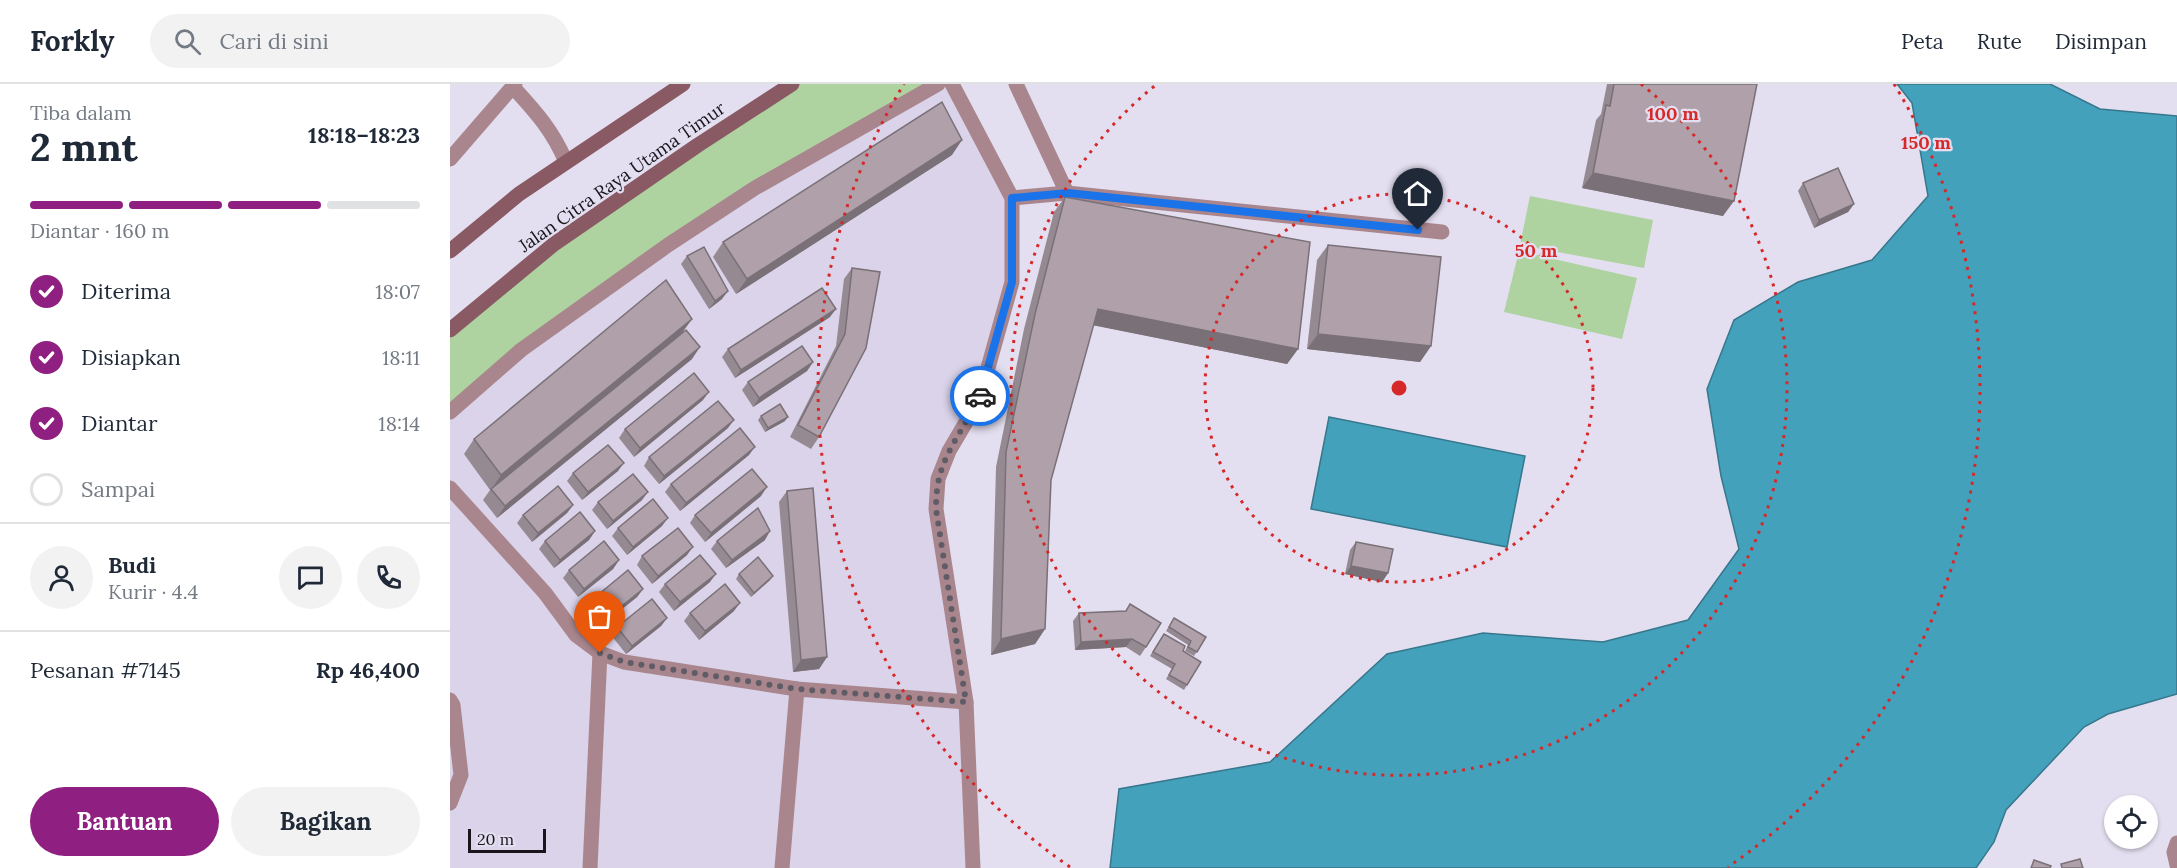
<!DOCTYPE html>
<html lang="id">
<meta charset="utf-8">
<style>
:root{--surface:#fff;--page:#f2f2f3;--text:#1f2937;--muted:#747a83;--line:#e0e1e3;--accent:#8f1f80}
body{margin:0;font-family:Lora,serif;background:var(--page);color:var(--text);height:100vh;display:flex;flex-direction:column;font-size:22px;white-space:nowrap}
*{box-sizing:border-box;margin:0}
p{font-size:20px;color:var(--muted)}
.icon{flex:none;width:33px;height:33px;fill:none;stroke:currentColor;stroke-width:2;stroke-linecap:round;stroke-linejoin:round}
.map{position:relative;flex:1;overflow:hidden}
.side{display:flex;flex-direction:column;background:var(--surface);width:450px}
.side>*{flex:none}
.controls{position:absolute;left:1654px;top:711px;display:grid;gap:12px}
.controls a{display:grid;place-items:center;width:54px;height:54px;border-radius:50%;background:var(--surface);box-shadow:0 2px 4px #0004;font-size:30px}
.scale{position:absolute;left:18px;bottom:15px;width:78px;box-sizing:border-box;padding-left:6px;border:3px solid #18161c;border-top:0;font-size:16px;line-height:21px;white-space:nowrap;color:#18161c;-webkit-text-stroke:4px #e4dff0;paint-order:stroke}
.pin{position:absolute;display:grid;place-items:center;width:51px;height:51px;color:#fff;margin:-62px -26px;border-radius:50% 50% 50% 0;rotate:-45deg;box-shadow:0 0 6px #0007}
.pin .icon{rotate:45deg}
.courier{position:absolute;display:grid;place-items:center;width:60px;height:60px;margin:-30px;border:4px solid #1a73e8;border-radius:50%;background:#fff;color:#222;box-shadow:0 2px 8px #0007}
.overview em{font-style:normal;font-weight:800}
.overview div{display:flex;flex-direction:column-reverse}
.overview{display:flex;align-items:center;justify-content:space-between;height:102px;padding:0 30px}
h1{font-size:39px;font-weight:800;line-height:45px}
.bar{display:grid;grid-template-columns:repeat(4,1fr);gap:9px 6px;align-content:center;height:72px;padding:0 30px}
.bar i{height:8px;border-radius:4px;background:var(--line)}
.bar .on{background:var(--accent)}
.bar p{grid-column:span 4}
.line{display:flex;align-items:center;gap:15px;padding:0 30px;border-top:2px solid var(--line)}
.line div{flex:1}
.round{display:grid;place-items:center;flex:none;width:63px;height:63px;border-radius:32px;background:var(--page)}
ol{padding:0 30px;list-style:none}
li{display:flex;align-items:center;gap:18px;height:66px}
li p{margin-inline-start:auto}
li .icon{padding:6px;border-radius:50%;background:var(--accent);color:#fff;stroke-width:4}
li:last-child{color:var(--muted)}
li i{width:33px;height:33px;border:3px solid var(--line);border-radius:50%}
.primary-button{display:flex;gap:12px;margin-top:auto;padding:12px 30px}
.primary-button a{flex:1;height:69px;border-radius:36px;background:var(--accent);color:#fff;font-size:24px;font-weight:800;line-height:69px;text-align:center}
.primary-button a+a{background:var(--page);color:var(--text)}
header{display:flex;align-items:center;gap:36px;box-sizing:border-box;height:84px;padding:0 30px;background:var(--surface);border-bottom:2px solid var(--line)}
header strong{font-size:28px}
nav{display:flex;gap:33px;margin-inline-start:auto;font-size:21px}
.search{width:420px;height:54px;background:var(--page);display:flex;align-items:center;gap:15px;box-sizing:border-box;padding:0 21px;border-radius:33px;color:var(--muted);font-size:22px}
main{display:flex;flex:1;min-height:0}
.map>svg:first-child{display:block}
</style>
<header>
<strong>Forkly</strong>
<div class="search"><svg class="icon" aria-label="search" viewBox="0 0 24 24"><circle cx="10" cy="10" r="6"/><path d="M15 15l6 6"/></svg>Cari di sini</div>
<nav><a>Peta</a><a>Rute</a><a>Disimpan</a></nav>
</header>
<main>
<section class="side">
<div class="overview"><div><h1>2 mnt</h1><p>Tiba dalam</p></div><em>18:18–18:23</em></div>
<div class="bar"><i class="on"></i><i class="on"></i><i class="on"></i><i></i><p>Diantar · 160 m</p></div>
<ol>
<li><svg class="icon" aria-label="check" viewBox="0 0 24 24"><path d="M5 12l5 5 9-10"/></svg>Diterima<p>18:07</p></li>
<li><svg class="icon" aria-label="check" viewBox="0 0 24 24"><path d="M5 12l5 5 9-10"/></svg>Disiapkan<p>18:11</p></li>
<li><svg class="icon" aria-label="check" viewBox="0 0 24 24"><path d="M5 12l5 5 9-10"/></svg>Diantar<p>18:14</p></li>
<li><i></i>Sampai</li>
</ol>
<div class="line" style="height:108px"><a class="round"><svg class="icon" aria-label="person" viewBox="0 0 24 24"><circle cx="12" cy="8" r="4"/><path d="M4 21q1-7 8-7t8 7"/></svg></a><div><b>Budi</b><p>Kurir · 4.4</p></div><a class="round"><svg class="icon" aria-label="chat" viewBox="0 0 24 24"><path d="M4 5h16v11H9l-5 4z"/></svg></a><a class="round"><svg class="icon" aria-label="phone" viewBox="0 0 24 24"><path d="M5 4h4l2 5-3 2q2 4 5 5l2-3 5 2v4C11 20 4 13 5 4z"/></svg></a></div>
<div class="line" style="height:78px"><div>Pesanan #7145</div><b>Rp 46,400</b></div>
<div class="primary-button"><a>Bantuan</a><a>Bagikan</a></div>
</section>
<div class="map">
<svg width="1727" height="784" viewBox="0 0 1727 784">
<rect width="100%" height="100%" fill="#e4dff0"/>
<path fill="#dad3ea" d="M 488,0 L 499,0 L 559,117 L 559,197 L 528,315 L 483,424 L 514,618 L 516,784 L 0,784 L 0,328 L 218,161 Z"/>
<g fill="#aed2a0">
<path d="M 342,0 L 487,0 L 303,102 L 0,328 L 0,247 L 104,160 Z"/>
<path d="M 1080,112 L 1203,136 L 1194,184 L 1070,161 Z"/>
<path d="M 1069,167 L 1187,194 L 1172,255 L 1054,228 Z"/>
</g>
<g fill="#44a1bc" stroke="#37778c" stroke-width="1.5">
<path d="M 1447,0 L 1600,0 L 1650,25 L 1727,32 L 1727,610 L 1658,630 L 1634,643 L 1556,726 L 1544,758 L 1526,784 L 660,784 L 669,705 L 820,678 L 937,570 L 1033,549 L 1153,558 L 1238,536 L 1289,465 L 1271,392 L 1257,305 L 1284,236 L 1348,198 L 1422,176 L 1478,112 L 1462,19 Z"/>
<path d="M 879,333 L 1075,372 L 1057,463 L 861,425 Z"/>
</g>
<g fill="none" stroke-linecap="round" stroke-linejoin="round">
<g stroke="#a9868d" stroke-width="15">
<path d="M 502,0 L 562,114 L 562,198 L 529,316 L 499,367 L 488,395 L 486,425 L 516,618 L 523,784"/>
<path d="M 566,0 L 617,109"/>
<path d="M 562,114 L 617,109 L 992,148"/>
<path d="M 0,328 L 71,266 L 218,161 L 305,104 L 488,0"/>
<path d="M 0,404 L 95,509 L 126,551 L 150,569 L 174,578 L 347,605 L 516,618"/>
<path d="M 0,616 L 3,621 L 11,691 L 0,719"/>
<path d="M 140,784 L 150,569"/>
<path d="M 332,784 L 347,605"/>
</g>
<g stroke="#a9868d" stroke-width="15">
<path d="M 63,3 C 86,28 103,47 116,78"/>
<path d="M 0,75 L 65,0"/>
<path d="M 1727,759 L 1724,768 L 1727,781"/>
</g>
<g stroke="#8a5a64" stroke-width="15">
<path d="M 0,167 L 69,110 L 233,0"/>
<path d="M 0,246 L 104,160 L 248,61 L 342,0"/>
</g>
</g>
<g fill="#968a92">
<path d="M 1157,0 L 1307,0 L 1273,132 L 1132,104 L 1146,36 L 1151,30 Z"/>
<path d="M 502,71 L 286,210 L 263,173 L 273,158 Z"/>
<path d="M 1353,99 L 1404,120 L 1398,128 L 1364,144 L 1348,107 Z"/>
<path d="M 615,113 L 848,265 L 837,280 L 643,241 L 601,396 L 595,545 L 585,560 L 541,571 L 546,383 L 574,245 L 604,128 Z"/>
<path d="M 878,161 L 981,262 L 970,278 L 857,265 L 867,176 Z"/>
<path d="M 237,172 L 272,215 L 259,225 L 231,180 Z"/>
<path d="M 402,184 L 416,264 L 369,353 L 361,365 L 340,353 L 386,262 L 394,195 Z"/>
<path d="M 380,233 L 285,294 L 272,273 L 278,265 Z"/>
<path d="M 242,235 L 231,250 L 242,275 L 47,434 L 33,416 L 40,406 L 14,370 L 24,355 Z"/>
<path d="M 363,278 L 357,287 L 303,323 L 292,306 L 298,298 Z"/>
<path d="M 253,316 L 184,373 L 169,354 L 175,345 Z"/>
<path d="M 311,332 L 335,337 L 315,348 L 308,336 Z"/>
<path d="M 278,344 L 209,400 L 194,382 L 199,373 Z"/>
<path d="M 299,371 L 230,427 L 215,408 L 221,400 Z"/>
<path d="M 168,387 L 132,416 L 117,397 L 123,389 Z"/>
<path d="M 337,407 L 377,573 L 369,585 L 343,588 L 329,418 Z"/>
<path d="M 311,412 L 255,458 L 240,439 L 245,431 Z"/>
<path d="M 192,416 L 157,445 L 142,426 L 148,418 Z"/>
<path d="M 123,421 L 117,429 L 82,458 L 67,439 L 73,431 Z"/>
<path d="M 212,442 L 177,471 L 162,452 L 168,444 Z"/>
<path d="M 145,447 L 139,456 L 104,484 L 89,465 L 95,457 Z"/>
<path d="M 315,456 L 276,484 L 261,465 L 267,457 Z"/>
<path d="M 906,458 L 938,489 L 932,498 L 895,490 L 900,466 Z"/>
<path d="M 237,471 L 202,500 L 187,481 L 192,472 Z"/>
<path d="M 169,476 L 163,485 L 128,513 L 113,494 L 119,486 Z"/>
<path d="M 289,490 L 320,496 L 301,513 L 286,495 Z"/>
<path d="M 260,498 L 224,527 L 209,508 L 215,500 Z"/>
<path d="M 193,505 L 187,513 L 152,541 L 137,523 L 143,515 Z"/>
<path d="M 680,520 L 696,563 L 690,572 L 676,563 L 625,566 L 623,537 L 629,529 L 675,527 Z"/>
<path d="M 284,527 L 249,556 L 234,537 L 240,529 Z"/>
<path d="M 217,534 L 211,542 L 176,570 L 161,551 L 167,543 Z"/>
<path d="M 724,534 L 756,553 L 744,572 L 735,567 L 738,561 L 716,547 Z"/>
<path d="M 711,554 L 733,567 L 737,601 L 734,606 L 716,595 L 722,585 L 700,572 Z"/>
</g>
<g fill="#7a7077">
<path d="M 512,56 L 502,71 L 286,210 L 297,195 Z"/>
<path d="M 1143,89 L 1284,117 L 1273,132 L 1132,104 Z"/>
<path d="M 1404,120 L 1398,128 L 1364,144 L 1369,136 Z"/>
<path d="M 278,207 L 272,215 L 259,225 L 265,217 Z"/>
<path d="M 386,225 L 380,233 L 285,294 L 291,286 Z"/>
<path d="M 648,225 L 848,265 L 837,280 L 637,240 Z"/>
<path d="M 242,235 L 231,250 L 41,406 L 51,391 Z"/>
<path d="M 868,250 L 981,262 L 970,278 L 857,265 Z"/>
<path d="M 250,263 L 242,275 L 47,434 L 55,422 Z"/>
<path d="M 363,278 L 357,287 L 303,323 L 309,314 Z"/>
<path d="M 259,308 L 253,316 L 184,373 L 190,364 Z"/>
<path d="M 338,333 L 335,337 L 315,348 L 318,344 Z"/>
<path d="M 284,336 L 278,344 L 209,400 L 214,392 Z"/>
<path d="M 305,363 L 299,371 L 230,427 L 236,419 Z"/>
<path d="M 174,379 L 168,387 L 132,416 L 138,408 Z"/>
<path d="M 317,403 L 311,412 L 255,458 L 261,449 Z"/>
<path d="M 198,408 L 192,416 L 157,445 L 163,437 Z"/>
<path d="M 123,421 L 117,429 L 82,458 L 88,449 Z"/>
<path d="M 218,434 L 212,442 L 177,471 L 183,463 Z"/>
<path d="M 145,447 L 139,456 L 104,484 L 110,476 Z"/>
<path d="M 320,447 L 315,456 L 276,484 L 282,476 Z"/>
<path d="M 243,463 L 237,471 L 202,500 L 208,492 Z"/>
<path d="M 169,476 L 163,485 L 128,513 L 134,505 Z"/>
<path d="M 901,482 L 938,489 L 932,498 L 895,490 Z"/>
<path d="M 266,490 L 260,498 L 224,527 L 230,518 Z"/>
<path d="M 323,492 L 320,496 L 301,513 L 304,509 Z"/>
<path d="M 193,505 L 187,513 L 152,541 L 158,533 Z"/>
<path d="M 290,519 L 284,527 L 249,556 L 255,547 Z"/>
<path d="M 217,534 L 211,542 L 176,570 L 182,562 Z"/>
<path d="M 595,545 L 585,560 L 541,571 L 551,555 Z"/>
<path d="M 682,555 L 676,563 L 625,566 L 631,558 Z"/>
<path d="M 377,573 L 369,585 L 343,588 L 351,576 Z"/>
</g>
<g fill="#afa0aa" stroke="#7a7077" stroke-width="1.5">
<path d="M 1164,0 L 1307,0 L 1284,117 L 1143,89 L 1156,21 L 1160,22 Z"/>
<path d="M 492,18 L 512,56 L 297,195 L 273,158 Z"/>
<path d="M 1388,84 L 1404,120 L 1369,136 L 1353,99 Z"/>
<path d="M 615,113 L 860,158 L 848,265 L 648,225 L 601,396 L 595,545 L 551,555 L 556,368 L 585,230 Z"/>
<path d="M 878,161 L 991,173 L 981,262 L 868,250 Z"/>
<path d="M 254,163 L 278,207 L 265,217 L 237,172 Z"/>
<path d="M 402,184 L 430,188 L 416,264 L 369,353 L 348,341 L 395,250 Z"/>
<path d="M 216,196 L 242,235 L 51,391 L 24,355 Z"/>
<path d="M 372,204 L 386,225 L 291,286 L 278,265 Z"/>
<path d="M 236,246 L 250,263 L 55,422 L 41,405 Z"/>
<path d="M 352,262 L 363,278 L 309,314 L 298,298 Z"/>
<path d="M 244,289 L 259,308 L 190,364 L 175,345 Z"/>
<path d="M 268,317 L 284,336 L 214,392 L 199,373 Z"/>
<path d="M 330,320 L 338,333 L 318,344 L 311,332 Z"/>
<path d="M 290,344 L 305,363 L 236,419 L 221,400 Z"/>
<path d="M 158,361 L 174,379 L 138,408 L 123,389 Z"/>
<path d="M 302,385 L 317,403 L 261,449 L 245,431 Z"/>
<path d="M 183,390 L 198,408 L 163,437 L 148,418 Z"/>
<path d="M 108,402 L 123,421 L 88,449 L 73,431 Z"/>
<path d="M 363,404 L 377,573 L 351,576 L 337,407 Z"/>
<path d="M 203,415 L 218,434 L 183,463 L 168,444 Z"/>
<path d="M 308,424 L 320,447 L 282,476 L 267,457 Z"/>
<path d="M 130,428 L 145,447 L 110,476 L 95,457 Z"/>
<path d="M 228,444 L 243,463 L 208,492 L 192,472 Z"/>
<path d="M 154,457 L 169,476 L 134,505 L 119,486 Z"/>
<path d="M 906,458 L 943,465 L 938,489 L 901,482 Z"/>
<path d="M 250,471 L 266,490 L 230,518 L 215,500 Z"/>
<path d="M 308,473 L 323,492 L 304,509 L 289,490 Z"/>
<path d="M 178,486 L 193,505 L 158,533 L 143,515 Z"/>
<path d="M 275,500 L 290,519 L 255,547 L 240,529 Z"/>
<path d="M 202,515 L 217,534 L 182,562 L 167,543 Z"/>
<path d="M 680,520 L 711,539 L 696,563 L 682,555 L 631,558 L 629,529 L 676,527 Z"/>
<path d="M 724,534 L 756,553 L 747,568 L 738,563 L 741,557 L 719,543 Z"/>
<path d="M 714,550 L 735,562 L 733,567 L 751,578 L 737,601 L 719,591 L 725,580 L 703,568 Z"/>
<path d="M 1630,775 L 1633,784 L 1612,784 L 1611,780 Z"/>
<path d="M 1584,776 L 1601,782 L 1600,784 L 1581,784 Z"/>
</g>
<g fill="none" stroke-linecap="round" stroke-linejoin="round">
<path stroke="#5f5c66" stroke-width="6" stroke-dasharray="0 10.8" d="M 150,569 L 174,578 L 347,605 L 516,618 L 486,425 C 486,388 496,372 514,341 C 520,332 527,322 530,312"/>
<path stroke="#1a73e8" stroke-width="8" d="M 530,312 L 562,198 L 562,114 L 618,109 L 968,146"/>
</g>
<g fill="none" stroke="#d62828" stroke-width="3" stroke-dasharray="3 6">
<circle cx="949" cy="304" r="194"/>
<path d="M1191 0A388 388 0 1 1 707 0"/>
<path d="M620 783A581 581 0 0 1 454 0M1444 0A581 581 0 0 1 1278 783"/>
</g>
<g text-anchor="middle" stroke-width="4.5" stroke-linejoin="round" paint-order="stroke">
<g font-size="18" fill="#18161c" stroke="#e4dff0">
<text transform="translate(172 93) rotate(-35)" y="6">Jalan Citra Raya Utama Timur</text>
</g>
</g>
<circle cx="949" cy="304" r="9" fill="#d62828" stroke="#e4dff0" stroke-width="3"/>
<g font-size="18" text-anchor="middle" font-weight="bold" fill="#d62828" stroke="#e4dff0" stroke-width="4.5" stroke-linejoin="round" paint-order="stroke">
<text x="1223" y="36">100 m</text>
<text x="1476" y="65">150 m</text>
<text x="1086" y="173">50 m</text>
</g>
</svg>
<div class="controls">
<a><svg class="icon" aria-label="locate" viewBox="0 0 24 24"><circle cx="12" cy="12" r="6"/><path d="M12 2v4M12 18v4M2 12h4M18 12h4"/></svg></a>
</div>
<div class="scale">20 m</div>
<div class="pin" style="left:150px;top:569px;background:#ea580c"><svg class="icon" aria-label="bag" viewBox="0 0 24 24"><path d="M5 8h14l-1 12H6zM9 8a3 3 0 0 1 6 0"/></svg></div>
<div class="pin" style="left:968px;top:146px;background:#1f2937"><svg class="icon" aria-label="home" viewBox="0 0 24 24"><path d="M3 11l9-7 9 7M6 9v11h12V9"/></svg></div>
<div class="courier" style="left:530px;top:312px"><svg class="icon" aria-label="car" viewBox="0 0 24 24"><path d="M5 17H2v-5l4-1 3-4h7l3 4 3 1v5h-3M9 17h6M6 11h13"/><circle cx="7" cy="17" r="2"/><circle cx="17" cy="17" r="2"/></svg></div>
</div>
</main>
